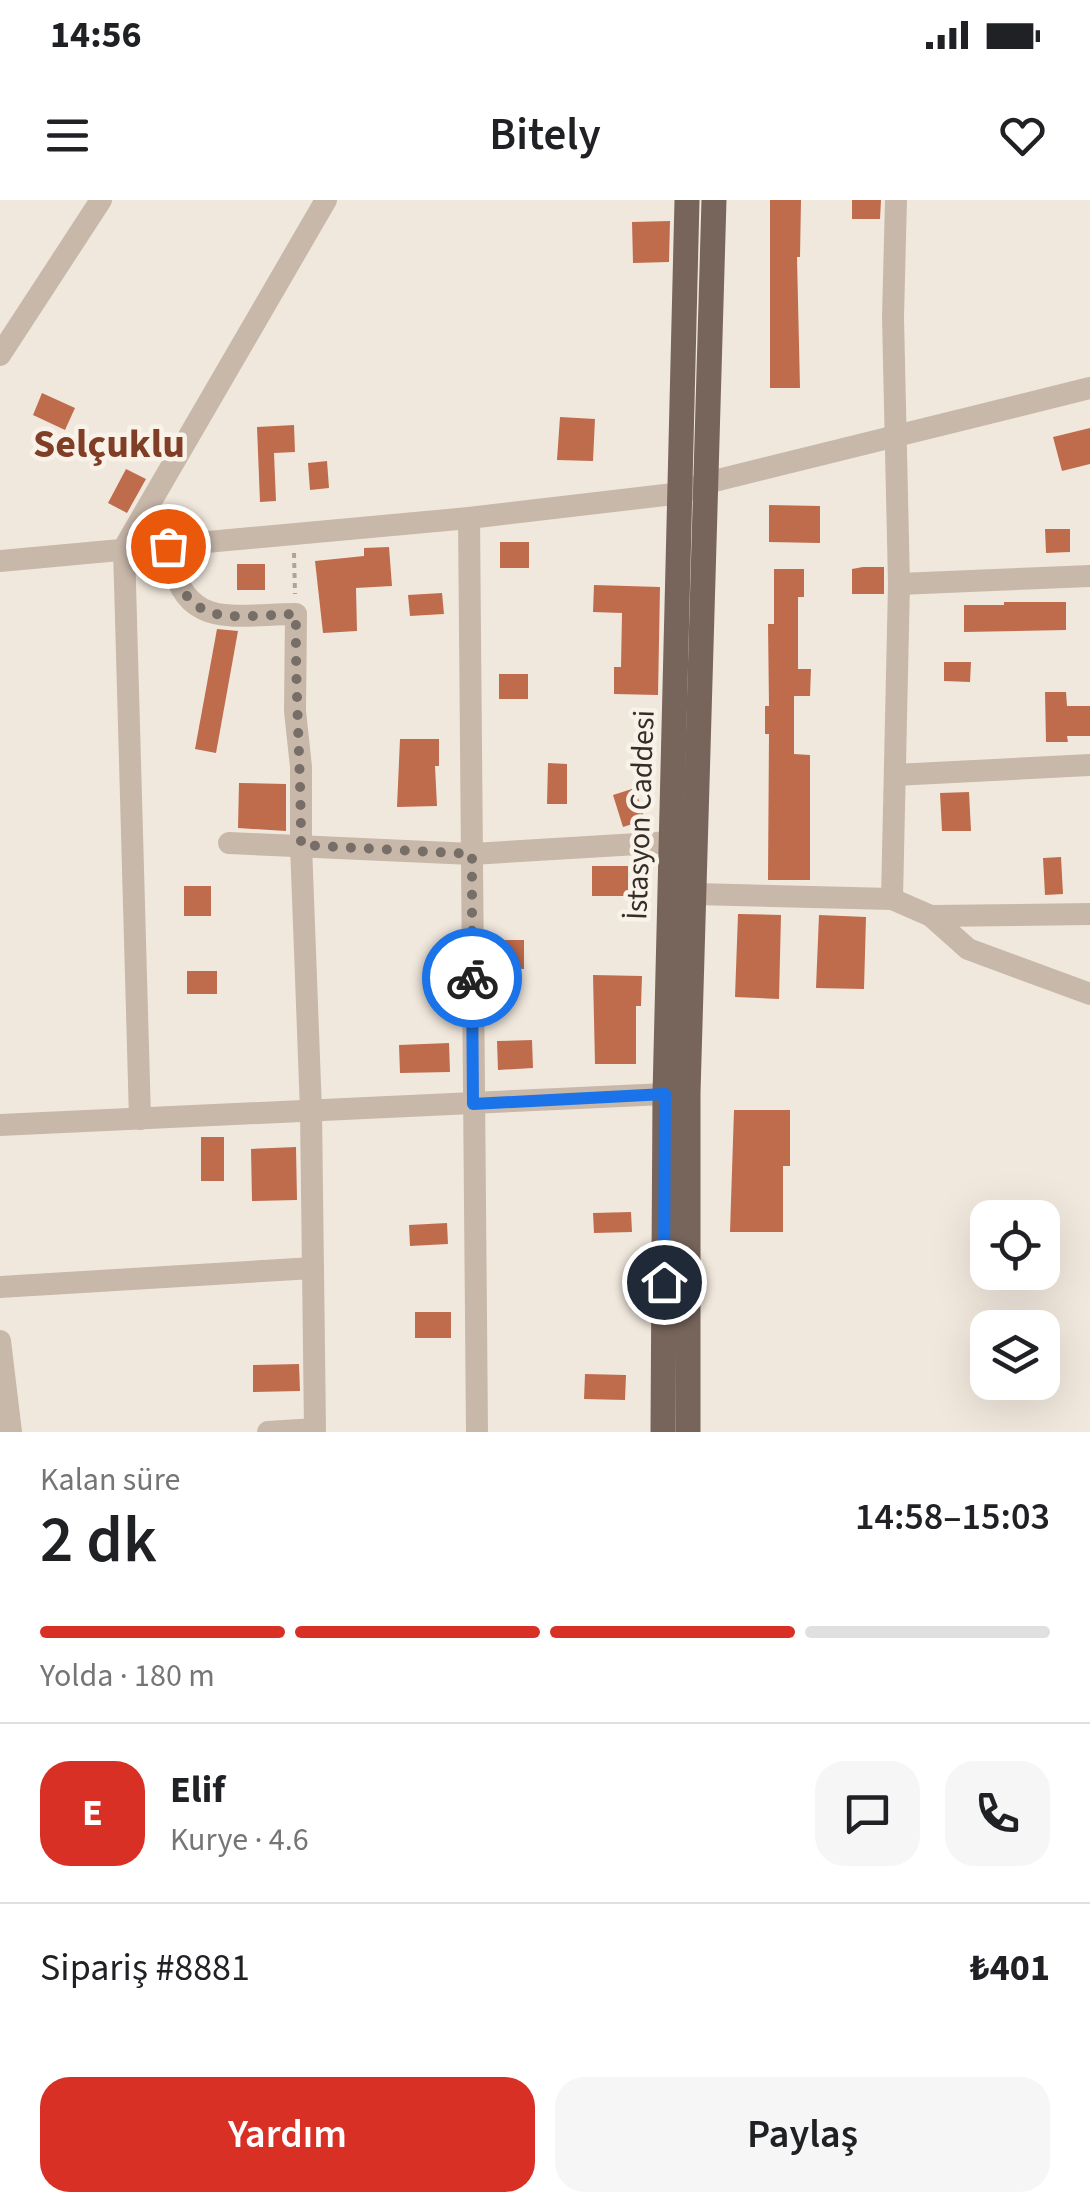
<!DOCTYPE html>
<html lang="tr">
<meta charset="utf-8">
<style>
:root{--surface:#fff;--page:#f6f6f6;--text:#202124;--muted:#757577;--line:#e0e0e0;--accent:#d93025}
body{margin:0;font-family:"Source Sans 3",sans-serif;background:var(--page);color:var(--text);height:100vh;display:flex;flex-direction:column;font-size:38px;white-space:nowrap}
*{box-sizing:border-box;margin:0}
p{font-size:32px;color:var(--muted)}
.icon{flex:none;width:55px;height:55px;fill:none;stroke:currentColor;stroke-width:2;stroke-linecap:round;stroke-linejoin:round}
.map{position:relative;height:1232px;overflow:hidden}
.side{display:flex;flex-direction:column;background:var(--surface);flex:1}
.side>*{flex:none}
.controls{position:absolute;left:970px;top:1000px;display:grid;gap:20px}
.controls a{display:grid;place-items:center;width:90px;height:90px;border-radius:20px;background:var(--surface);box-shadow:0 10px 40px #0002;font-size:50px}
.pin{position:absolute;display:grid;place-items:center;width:85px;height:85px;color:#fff;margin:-42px;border:5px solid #fff;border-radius:50%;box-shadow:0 2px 10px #0007}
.courier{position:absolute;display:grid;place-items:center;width:100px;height:100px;margin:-50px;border:8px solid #1a73e8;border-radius:50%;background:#fff;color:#222;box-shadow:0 2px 12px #0007}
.summary em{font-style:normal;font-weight:600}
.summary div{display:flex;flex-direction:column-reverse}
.summary{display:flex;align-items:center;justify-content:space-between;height:170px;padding:0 40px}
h1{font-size:65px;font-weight:600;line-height:75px}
.bar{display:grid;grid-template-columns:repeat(4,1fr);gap:15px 10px;align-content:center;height:120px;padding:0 40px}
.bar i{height:12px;border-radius:8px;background:var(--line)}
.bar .selected{background:var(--accent)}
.bar p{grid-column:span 4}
.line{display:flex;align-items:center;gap:25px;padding:0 40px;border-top:2px solid var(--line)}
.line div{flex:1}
.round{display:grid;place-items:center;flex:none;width:105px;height:105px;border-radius:30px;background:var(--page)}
.button{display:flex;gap:20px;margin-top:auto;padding:20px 40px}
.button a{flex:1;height:115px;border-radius:30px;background:var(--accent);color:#fff;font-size:40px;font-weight:600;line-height:115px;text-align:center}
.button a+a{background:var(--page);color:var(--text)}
.status{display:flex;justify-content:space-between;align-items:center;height:70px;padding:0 50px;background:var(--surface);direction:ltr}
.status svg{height:28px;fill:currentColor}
header{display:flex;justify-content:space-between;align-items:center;height:130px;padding:0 40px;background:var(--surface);font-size:45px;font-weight:600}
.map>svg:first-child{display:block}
</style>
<div class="status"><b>14:56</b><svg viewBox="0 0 49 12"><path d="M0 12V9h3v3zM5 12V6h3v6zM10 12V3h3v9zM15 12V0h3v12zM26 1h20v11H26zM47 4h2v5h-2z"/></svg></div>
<header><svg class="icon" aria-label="menu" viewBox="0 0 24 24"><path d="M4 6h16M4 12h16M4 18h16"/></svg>Bitely<svg class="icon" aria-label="heart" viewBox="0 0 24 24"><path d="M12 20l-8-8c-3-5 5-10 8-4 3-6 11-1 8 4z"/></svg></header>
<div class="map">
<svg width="1090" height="1232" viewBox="0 0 1090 1232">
<rect width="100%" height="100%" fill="#f1e8dd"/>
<g fill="#bf6c4d">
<path d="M 770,0 L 801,0 L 800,57 L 797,57 L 800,188 L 770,188 Z"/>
<path d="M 852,0 L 881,0 L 880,19 L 852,19 Z"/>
<path d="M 670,21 L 669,62 L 633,63 L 632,22 Z"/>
<path d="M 42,193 L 75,208 L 65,230 L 33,215 Z"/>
<path d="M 560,217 L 595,219 L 593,261 L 557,260 Z"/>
<path d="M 294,225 L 295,252 L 274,253 L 276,301 L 260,302 L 257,227 Z"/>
<path d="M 1090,228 L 1090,264 L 1062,271 L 1053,237 Z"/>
<path d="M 327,261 L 329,288 L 310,290 L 308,263 Z"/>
<path d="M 126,269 L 146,279 L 127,313 L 108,303 Z"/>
<path d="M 769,305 L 820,306 L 820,343 L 769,342 Z"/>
<path d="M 1045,329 L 1070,329 L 1070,352 L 1046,353 Z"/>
<rect x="500" y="342" width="29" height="26"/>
<path d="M 389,347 L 392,386 L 356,388 L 357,431 L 323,433 L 315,361 L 364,356 L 364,348 Z"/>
<rect x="237" y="364" width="28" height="26"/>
<path d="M 863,367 L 884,367 L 884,394 L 852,394 L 852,369 Z"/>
<path d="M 774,369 L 804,369 L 804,397 L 798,397 L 798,469 L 811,469 L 810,496 L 794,496 L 794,554 L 810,555 L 810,680 L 768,680 L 769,534 L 765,534 L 765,506 L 769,506 L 768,424 L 774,424 Z"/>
<path d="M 594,385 L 660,387 L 658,495 L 614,494 L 614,467 L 621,467 L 622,413 L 593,412 Z"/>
<path d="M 442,393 L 444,414 L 410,416 L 408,395 Z"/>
<path d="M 1004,402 L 1066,402 L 1066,430 L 964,432 L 964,405 L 1004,405 Z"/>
<path d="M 217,429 L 238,431 L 216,553 L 195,549 Z"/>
<path d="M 944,462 L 971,462 L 970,482 L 944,481 Z"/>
<rect x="499" y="474" width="29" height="25"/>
<path d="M 1045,492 L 1066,492 L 1067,506 L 1090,506 L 1090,536 L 1067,536 L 1068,542 L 1046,542 Z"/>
<path d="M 400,539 L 439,539 L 439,566 L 435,566 L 437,606 L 397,607 Z"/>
<path d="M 548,563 L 567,564 L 567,604 L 547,604 Z"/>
<path d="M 239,583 L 286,584 L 286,631 L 238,628 Z"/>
<path d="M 635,588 L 645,620 L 623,627 L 613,595 Z"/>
<path d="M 969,592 L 971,631 L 942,631 L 940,593 Z"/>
<path d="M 1061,657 L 1063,694 L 1045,695 L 1043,658 Z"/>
<rect x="592" y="666" width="36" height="30"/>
<rect x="184" y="686" width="27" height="30"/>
<path d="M 738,714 L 781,715 L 779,799 L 735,797 Z"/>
<path d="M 819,715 L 866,717 L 864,789 L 816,788 Z"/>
<path d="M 489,740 L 524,740 L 524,769 L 489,768 Z"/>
<rect x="187" y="771" width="30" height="23"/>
<path d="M 593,775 L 642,776 L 641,806 L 636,806 L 636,864 L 595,864 Z"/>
<path d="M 532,840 L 533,868 L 498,870 L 497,841 Z"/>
<path d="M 449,843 L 450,872 L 400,873 L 399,845 Z"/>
<path d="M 734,910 L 790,910 L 790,966 L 783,966 L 783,1032 L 730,1032 Z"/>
<rect x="201" y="937" width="23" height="44"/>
<path d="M 296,947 L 297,1000 L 252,1001 L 251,949 Z"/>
<path d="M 631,1012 L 632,1032 L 594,1033 L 593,1013 Z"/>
<path d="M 447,1023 L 448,1044 L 410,1046 L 409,1025 Z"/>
<rect x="415" y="1112" width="36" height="26"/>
<path d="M 299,1164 L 300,1191 L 253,1192 L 253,1165 Z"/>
<path d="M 585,1174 L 626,1175 L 625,1200 L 584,1199 Z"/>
</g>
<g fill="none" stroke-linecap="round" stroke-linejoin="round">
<path stroke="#b4a394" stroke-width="4" stroke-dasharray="5 5" stroke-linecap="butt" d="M 294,353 L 295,394"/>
<g stroke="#c8b8aa" stroke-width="22">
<path d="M 0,155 L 101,0"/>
<path d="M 469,318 L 477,1232"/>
<path d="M 168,347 C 183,431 226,415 296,414 L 295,511 L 301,567 L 301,645 L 311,911 L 315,1229 L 268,1232"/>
<path d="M 0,361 L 469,318 L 682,293 L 706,283 L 1090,188"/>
<path d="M 899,384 L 1090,376"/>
<path d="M 895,575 L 1090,565"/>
<path d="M 229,643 L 472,654 L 671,642"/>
<path d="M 695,694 L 892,699 L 899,384 L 893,117 L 896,0"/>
<path d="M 892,699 L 931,716 L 968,749 L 1090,794"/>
<path d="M 931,716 L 1090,714"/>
<path d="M 140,919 L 124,348 L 326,0"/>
<path d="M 0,925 L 665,894"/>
<path d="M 0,1087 L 313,1068"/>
<path d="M 0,1141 L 11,1232"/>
</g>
<g stroke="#77655b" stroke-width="25">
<path d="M 663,1232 L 665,894 L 687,0"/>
<path d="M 688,1232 L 688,893 L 714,0"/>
</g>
</g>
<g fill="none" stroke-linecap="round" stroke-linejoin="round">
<path stroke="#776e68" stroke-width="10" stroke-dasharray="0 18" d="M 168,346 C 183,431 226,416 296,414 C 295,491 301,568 301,645 L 472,654 L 472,778"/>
<path stroke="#1a73e8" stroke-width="12" d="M 472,778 L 473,904 L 665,894 L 664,1082"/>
</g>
<g text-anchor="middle" stroke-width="9" stroke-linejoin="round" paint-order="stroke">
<g font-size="30" fill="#362d29" stroke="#f9f2e9">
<text transform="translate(640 615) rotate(-88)" y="10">İstasyon Caddesi</text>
</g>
<g font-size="40" font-weight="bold" fill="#803e27" stroke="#f9f2e9">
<text x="109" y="257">Selçuklu</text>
</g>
</g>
</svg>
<div class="controls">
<a><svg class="icon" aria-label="locate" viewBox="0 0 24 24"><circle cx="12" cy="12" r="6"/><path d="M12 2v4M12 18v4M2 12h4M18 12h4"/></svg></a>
<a><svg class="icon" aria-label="layers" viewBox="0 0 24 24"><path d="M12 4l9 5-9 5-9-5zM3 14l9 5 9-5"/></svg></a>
</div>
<div class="pin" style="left:168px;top:346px;background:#ea580c"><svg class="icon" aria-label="bag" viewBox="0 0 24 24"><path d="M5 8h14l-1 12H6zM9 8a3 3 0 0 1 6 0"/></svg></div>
<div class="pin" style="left:664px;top:1082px;background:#1f2937"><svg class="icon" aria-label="home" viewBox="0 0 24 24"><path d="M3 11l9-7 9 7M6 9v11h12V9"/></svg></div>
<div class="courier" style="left:472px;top:778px"><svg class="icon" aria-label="bike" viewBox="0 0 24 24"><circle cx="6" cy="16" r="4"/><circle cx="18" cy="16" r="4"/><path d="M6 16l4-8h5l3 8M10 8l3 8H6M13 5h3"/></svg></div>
</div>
<section class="side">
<div class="summary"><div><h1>2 dk</h1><p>Kalan süre</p></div><em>14:58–15:03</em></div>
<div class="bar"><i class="selected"></i><i class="selected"></i><i class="selected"></i><i></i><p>Yolda · 180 m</p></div>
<div class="line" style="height:180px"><b class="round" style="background:var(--accent);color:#fff">E</b><div><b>Elif</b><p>Kurye · 4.6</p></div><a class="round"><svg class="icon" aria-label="chat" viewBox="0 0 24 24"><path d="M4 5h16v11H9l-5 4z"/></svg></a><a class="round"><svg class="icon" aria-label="phone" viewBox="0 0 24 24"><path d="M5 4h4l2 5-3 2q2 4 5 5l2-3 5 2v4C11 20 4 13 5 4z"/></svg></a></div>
<div class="line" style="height:130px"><div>Sipariş #8881</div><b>₺401</b></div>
<div class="button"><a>Yardım</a><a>Paylaş</a></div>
</section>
